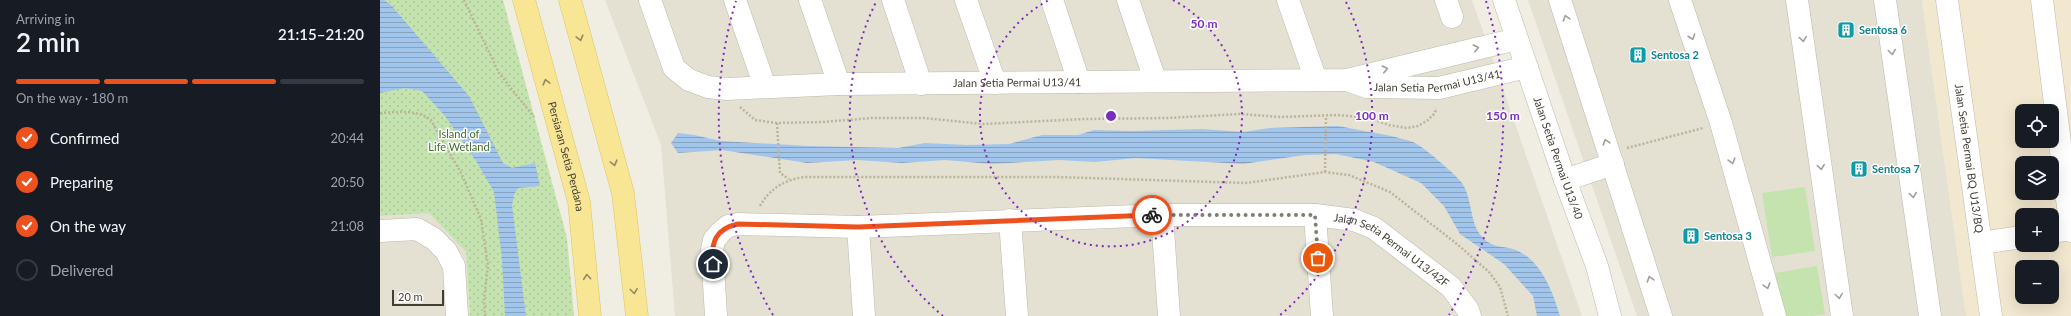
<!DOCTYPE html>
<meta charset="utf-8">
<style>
:root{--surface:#171b24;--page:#242831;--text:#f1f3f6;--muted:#9ea1a6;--line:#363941;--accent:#ed521e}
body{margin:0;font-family:Lato,sans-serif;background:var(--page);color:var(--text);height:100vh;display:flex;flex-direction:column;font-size:15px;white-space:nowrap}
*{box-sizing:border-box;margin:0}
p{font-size:13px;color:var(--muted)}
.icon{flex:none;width:22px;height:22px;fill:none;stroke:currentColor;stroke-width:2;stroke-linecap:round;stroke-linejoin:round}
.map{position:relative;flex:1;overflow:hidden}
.sheet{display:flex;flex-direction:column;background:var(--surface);width:380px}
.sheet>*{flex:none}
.controls{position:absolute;left:1635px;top:104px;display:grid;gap:8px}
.controls a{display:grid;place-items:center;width:44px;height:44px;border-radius:8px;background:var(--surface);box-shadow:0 4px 16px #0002;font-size:20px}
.scale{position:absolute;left:12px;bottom:10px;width:52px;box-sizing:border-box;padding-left:4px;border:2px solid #423e34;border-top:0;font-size:11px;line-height:14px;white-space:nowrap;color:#423e34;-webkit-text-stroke:3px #fff;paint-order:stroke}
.pin{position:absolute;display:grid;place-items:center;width:34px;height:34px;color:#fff;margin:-17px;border:2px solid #fff;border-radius:50%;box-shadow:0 1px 4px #0007}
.courier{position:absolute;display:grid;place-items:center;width:40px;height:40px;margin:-20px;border:3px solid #ed521e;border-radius:50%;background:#fff;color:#222;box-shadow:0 1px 5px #0007}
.head em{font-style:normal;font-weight:600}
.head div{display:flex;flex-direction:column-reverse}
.head{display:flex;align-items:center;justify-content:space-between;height:68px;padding:0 16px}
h1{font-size:26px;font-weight:600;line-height:30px}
.bar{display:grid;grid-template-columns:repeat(4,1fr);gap:6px 4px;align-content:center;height:48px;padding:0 16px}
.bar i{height:5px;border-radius:3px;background:var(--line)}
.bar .on{background:var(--accent)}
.bar p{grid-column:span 4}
ol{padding:0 16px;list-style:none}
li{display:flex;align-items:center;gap:12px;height:44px}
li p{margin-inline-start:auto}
li .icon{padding:4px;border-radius:50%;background:var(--accent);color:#fff;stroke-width:4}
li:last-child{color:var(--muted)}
li i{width:22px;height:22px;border:2px solid var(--line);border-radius:50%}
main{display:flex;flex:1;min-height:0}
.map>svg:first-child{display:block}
</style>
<main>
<section class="sheet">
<div class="head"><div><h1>2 min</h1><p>Arriving in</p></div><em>21:15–21:20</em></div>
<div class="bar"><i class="on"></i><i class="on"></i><i class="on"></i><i></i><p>On the way · 180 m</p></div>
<ol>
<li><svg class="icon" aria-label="check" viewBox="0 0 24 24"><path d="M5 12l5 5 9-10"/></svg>Confirmed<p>20:44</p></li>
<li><svg class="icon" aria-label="check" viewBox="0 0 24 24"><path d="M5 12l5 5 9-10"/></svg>Preparing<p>20:50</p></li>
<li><svg class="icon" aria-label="check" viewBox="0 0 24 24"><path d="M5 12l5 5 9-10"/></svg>On the way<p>21:08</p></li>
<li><i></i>Delivered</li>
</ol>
</section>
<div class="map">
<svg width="1691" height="316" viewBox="0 0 1691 316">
<defs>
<pattern id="grass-dots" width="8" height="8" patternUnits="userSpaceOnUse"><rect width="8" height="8" fill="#c5e3ae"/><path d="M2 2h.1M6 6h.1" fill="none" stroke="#aac496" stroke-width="1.8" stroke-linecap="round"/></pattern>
<pattern id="water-rules" width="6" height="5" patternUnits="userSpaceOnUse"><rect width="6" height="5" fill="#a2c6eb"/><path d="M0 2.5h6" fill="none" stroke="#86a2bf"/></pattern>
</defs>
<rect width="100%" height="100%" fill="#f0eee3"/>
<g fill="#e4e0d2">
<path d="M 225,0 L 1092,0 L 1202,316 L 295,316 L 281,145 Z"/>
<path d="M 1148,0 L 1542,0 L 1586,316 L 1257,316 Z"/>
<path d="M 49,213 L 86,252 L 90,316 L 0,316 L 0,216 Z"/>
</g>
<path fill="#f2e7cf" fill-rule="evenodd" d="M 1542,0 L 1691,0 L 1691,316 L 1586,316 ZM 1642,111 L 1672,111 L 1672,141 L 1642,141 ZM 1642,163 L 1672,163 L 1672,193 L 1642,193 ZM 1642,215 L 1672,215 L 1672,245 L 1642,245 ZM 1642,267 L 1672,267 L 1672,297 L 1642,297 Z"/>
<path fill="url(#grass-dots)" d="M 0,0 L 123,0 L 187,238 L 194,316 L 90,316 L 86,252 L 49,213 L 0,216 Z"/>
<g fill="#c5e3ae">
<path d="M 1425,187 L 1435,251 L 1392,257 L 1382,193 Z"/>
<path d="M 1437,266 L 1445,314 L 1433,316 L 1402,316 L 1395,273 Z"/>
</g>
<g fill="url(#water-rules)">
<path d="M 0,0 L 4,0 L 11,5 L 89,96 L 123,163 L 132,168 L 155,163 L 160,186 L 138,188 L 134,195 L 132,205 L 146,316 L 125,316 L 122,259 L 114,192 L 96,161 L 65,116 L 42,91 L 25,88 L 0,93 Z"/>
<path d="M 958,126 C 982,131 1009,134 1033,142 C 1043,146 1075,174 1082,183 C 1093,200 1089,222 1102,237 C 1114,250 1126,245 1138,251 C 1162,262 1173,293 1180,316 L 1157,316 L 1153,296 L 1124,264 L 1080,234 L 1064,206 L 1041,183 L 994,162 L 956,154 L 925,155 L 863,164 L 756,158 L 715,162 L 679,160 L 611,164 L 565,160 L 522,163 L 477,160 L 427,163 L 342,150 L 298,153 L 291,143 L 298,133 L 314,135 L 341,141 L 429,146 L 518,148 L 545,143 L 587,145 L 629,144 L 662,135 L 698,135 L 714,130 L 752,131 L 822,129 L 863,132 L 890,128 Z"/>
</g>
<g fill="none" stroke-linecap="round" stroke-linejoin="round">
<g stroke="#beb9aa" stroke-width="23">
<g id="minor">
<path id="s1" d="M 270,0 L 294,68 L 309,80 L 328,87 L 347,89 L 459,84 L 967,80 L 1137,39"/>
<path d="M 355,0 L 385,87"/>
<path d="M 430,0 L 459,84"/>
<path d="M 513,0 L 541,84"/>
<path d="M 586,0 L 615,83"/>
<path d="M 672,0 L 699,82"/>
<path d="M 748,0 L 775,80"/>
<path d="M 908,0 L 936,80"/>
<path d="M 1066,0 L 1072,17"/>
<path id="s2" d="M 1124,0 L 1185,180 L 1217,266 L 1230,316"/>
<path d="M 1180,0 L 1281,316"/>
<path d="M 1300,0 L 1341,123 L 1395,316"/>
<path d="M 1417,0 L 1462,316"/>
<path d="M 1505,0 L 1550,316"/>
<path id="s3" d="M 1567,0 L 1611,316"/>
<path d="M 1662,0 L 1691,231"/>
<path id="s4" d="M 967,80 L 987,87 L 1059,88 L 1147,67"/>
<path d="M 1185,180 L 1233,164"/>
<path d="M 782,215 L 789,316"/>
<path d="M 935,215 L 942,316"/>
<path d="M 630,220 L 637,316"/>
<path d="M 478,227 L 484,316"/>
<path d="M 0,231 L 37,229 L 54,239 L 66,251 L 74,266 L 77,316"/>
<path d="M 1672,232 L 1691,229"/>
<path d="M 1601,243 L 1642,237"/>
<path id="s5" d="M 336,316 L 332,250 L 334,240 L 341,232 L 348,226 L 358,224 L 478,227 L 782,215 L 935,215 L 974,220 L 994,228 L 1071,287 L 1088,310 L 1090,316"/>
</g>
</g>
<g stroke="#dbc466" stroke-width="23">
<g id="major">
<path id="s6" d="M 144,0 L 199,202 L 210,316"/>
<path d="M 190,0 L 243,193 L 257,316"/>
</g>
</g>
<g stroke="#bcb399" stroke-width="2.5" stroke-dasharray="2 2" stroke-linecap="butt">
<path d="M 84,0 L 119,73 L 154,117"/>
<path d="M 360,107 L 375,120 L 397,123 L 443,122 L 492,118 L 544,118 L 603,124 L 704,119 L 788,118 L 860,114 L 900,117 L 958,115 L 989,118 L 1009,125 L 1027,128 L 1038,126 L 1048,120 L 1055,113 L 1056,108"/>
<path d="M 0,113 C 18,112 36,109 51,120 L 81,173 L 101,219 L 108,266 L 104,299 L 105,316"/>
<path d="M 397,123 L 400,173 L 409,179"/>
<path d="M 1247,148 L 1323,128"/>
<path d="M 945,172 L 946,116"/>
<path d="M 380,206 C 390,188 405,180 424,177 L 676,177 L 866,183 L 945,172 L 969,175 L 1010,192 L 1077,244 L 1109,272 L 1120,287 L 1128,316"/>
</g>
<use href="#minor" stroke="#fff" stroke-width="22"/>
<use href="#major" stroke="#f8e695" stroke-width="22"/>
</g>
<defs><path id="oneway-chevron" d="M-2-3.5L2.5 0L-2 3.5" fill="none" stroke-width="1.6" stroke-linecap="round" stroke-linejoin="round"/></defs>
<g stroke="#a09e9a">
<use href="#oneway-chevron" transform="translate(1186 18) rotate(-108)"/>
<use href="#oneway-chevron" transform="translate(1312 37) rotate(71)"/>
<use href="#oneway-chevron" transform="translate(1423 39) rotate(82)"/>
<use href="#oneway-chevron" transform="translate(1096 48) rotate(-13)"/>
<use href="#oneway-chevron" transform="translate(1512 52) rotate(82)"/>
<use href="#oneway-chevron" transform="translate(1005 69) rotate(-13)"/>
<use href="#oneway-chevron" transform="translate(1226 142) rotate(-108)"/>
<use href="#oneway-chevron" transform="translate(1352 161) rotate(74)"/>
<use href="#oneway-chevron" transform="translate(1441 167) rotate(82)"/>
<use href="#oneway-chevron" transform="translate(1533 195) rotate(82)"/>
<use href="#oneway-chevron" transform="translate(1270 279) rotate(-108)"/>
<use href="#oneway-chevron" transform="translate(1387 286) rotate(74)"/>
<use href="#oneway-chevron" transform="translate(1459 296) rotate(82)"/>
</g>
<g stroke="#948a60">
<use href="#oneway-chevron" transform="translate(200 38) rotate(75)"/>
<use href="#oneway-chevron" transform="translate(166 82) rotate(-105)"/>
<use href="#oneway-chevron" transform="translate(234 163) rotate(75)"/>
<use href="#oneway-chevron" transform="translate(207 277) rotate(-95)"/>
<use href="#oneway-chevron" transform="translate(254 291) rotate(83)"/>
</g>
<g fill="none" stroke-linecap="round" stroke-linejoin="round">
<path stroke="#7f7c71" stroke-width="4" stroke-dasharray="0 7.2" d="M 772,215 L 935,215 L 938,258"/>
<path stroke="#ed521e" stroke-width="5" d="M 333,264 C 331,242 335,229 358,224 L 478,227 L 772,215"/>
</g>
<g fill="none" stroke="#7b2cbf" stroke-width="2" stroke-dasharray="2 4">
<path d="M793 0A131 131 0 1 1 669 0"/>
<path d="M563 316A261 261 0 0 1 496 2M966 2A261 261 0 0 1 899 316"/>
<path d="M393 315A392 392 0 0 1 356 1M1106 1A392 392 0 0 1 1069 315"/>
</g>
<defs>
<g id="building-square" transform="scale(0.9)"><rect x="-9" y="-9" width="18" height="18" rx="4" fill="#0f9aa8" stroke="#fff"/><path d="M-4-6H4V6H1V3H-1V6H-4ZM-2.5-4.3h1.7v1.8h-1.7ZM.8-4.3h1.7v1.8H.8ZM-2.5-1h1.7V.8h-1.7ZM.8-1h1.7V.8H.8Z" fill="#fff"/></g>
</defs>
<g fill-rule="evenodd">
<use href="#building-square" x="1466" y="30"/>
<use href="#building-square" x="1258" y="55"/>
<use href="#building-square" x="1479" y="169"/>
<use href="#building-square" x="1311" y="236"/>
</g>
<g text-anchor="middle" stroke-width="3" stroke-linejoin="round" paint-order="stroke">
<g font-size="11" font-weight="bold" fill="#0d838f" stroke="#fff" text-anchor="start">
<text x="1479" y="34">Sentosa 6</text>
<text x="1271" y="59">Sentosa 2</text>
<text x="1492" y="173">Sentosa 7</text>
<text x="1324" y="240">Sentosa 3</text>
</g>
<g font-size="11" fill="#423e34" stroke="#fff">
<text dy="4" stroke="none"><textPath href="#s4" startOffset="92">Jalan Setia Permai U13/41</textPath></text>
<text dy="4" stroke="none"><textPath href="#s1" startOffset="421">Jalan Setia Permai U13/41</textPath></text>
<text dy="4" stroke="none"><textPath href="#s6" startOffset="162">Persiaran Setia Perdana</textPath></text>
<text dy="4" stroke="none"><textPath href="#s2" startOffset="167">Jalan Setia Permai U13/40</textPath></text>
<text dy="4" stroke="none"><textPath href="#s3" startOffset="160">Jalan Setia Permai BQ U13/BQ</textPath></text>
<text dy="4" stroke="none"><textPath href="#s5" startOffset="770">Jalan Setia Permai U13/42F</textPath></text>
</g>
<g font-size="11" fill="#3e6f2b" stroke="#fff">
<text x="79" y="138">Island of<tspan x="79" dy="13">Life Wetland</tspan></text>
</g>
</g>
<circle cx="731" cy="116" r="6" fill="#7b2cbf" stroke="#fff" stroke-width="2"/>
<g font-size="12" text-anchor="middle" font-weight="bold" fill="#7b2cbf" stroke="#fff" stroke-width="3" stroke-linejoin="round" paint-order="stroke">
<text x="824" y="28">50 m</text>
<text x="992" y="120">100 m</text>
<text x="1123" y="120">150 m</text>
</g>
</svg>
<div class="controls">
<a><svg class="icon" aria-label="locate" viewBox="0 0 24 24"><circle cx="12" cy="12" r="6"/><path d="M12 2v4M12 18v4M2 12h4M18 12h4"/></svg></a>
<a><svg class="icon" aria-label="layers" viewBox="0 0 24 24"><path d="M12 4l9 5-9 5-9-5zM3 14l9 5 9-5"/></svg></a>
<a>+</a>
<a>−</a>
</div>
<div class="scale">20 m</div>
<div class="pin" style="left:938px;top:258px;background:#ea580c"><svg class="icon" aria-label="bag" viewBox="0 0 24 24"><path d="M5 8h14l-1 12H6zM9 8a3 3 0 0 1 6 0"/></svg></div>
<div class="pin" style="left:333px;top:264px;background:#1f2937"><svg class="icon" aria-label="home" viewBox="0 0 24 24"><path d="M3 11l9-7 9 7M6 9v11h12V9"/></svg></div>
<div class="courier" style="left:772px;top:215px"><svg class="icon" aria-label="bike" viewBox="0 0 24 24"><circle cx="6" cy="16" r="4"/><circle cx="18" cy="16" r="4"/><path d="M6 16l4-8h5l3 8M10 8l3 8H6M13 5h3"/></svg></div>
</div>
</main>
